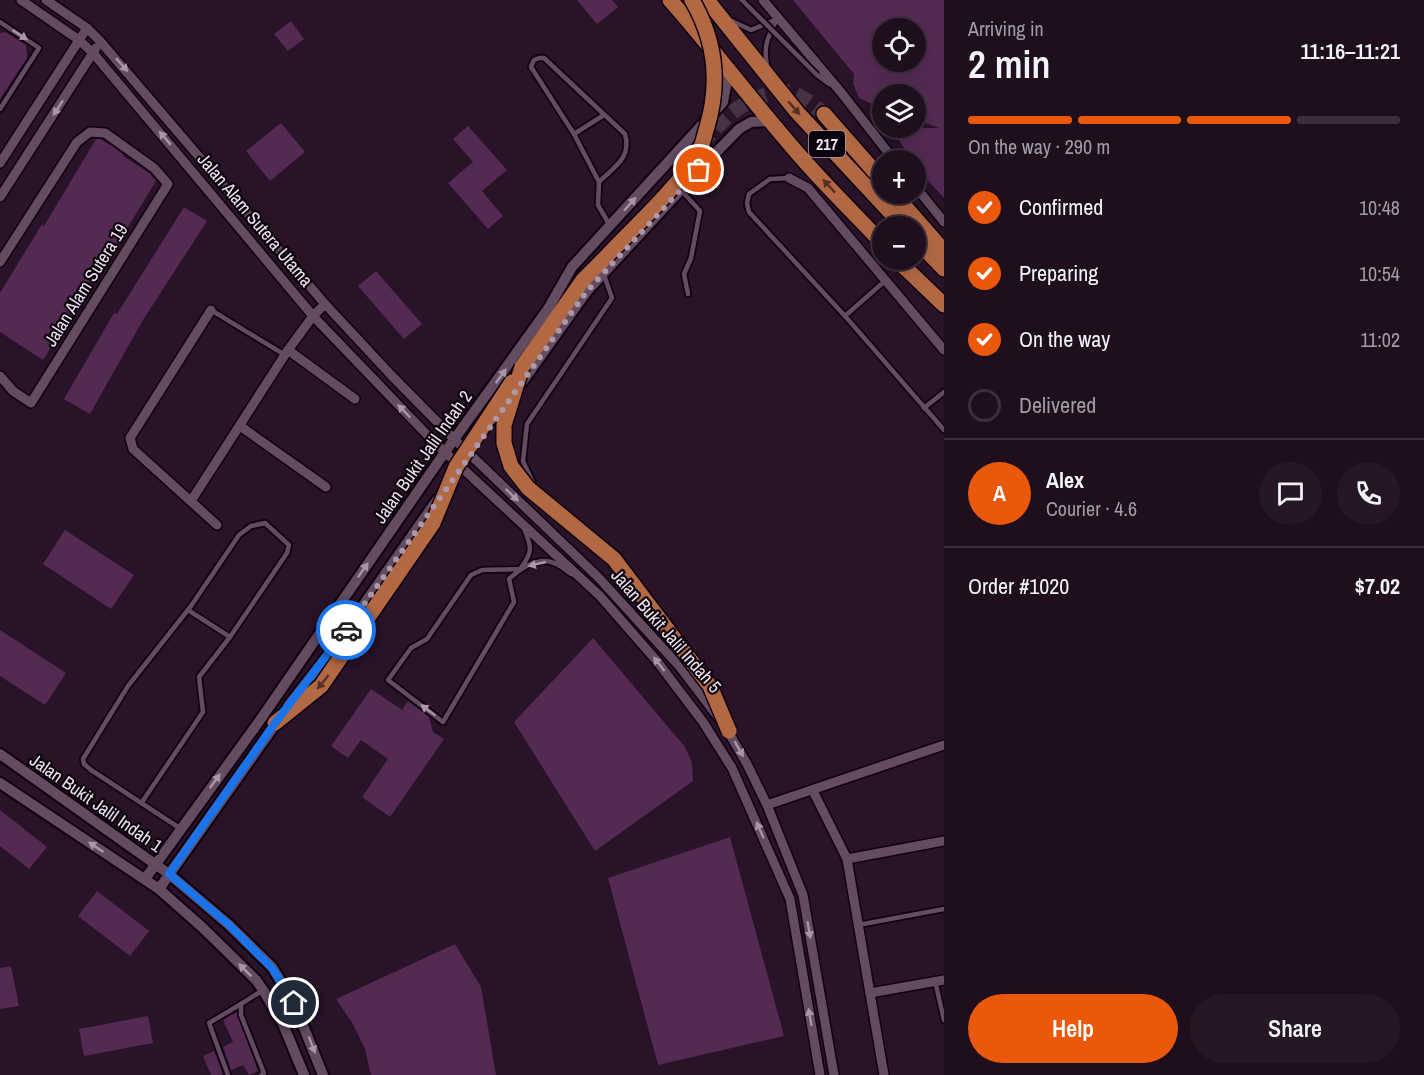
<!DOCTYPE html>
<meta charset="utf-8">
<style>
:root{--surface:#1e0e1e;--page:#261727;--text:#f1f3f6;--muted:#a19ca4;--line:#3c2e3c;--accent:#ea580c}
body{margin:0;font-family:"Archivo Narrow",sans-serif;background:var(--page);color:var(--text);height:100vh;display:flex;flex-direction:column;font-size:22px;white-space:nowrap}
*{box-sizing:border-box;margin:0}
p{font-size:20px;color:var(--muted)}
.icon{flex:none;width:33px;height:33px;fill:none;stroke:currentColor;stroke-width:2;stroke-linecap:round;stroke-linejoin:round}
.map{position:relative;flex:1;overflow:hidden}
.drawer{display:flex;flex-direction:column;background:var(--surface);width:480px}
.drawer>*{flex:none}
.buttons{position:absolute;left:872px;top:18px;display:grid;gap:12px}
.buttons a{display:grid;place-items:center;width:54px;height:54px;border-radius:50%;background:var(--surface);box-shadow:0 6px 24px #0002,0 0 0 2px var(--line);font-size:30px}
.pin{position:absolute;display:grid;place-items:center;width:51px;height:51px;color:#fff;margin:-26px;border:3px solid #fff;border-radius:50%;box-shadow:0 2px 6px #0007}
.courier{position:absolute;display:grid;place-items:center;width:60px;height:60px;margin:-30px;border:4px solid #1a73e8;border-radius:50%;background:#fff;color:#222;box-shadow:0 2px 8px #0007}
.summary em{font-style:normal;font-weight:600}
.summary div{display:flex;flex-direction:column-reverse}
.summary{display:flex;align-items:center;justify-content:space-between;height:102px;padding:0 24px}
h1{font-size:39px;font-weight:600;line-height:45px}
.bar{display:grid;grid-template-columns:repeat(4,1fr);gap:9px 6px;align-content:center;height:72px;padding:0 24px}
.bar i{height:8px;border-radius:4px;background:var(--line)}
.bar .selected{background:var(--accent)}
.bar p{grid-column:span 4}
.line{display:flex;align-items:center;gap:15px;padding:0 24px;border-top:2px solid var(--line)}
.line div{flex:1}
.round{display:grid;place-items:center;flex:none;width:63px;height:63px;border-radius:32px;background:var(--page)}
ol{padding:0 24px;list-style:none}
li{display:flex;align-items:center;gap:18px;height:66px}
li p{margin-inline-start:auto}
li .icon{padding:6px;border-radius:50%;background:var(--accent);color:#fff;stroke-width:4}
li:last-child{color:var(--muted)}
li i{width:33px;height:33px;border:3px solid var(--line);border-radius:50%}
.cta{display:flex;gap:12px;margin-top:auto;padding:12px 24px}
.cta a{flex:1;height:69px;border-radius:36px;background:var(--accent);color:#fff;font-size:24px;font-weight:600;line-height:69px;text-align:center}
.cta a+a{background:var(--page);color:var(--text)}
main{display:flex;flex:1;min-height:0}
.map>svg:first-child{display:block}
</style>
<main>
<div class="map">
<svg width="944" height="1075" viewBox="0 0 944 1075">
<rect width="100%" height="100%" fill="#281328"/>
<g fill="#542a53" fill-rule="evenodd">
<path d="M 577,0 L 612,0 L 618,7 L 597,24 Z"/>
<path d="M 793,0 L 944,0 L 944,198 L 921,173 L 915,164 L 915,160 L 912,160 L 891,128 L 939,128 L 915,119 L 915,94 L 882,94 L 882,108 L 859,98 L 853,83 L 854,74 ZM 882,28 L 915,28 L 915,62 L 882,62 Z"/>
<path d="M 291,21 L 304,39 L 288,51 L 274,34 Z"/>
<path d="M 5,32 L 26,45 L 27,58 L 0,99 L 0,33 Z"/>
<path d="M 281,123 L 305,152 L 270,181 L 246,151 Z"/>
<path d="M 468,126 L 507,170 L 482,191 L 503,216 L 488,229 L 448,183 L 473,162 L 453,139 Z"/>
<path d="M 96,139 L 100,139 L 112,146 L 124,155 L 123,156 L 149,173 L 156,181 L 111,255 L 108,253 L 43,360 L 0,332 L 0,293 L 42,224 L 44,226 Z"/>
<path d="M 184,207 L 207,221 L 143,320 L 90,414 L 64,399 L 114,313 L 117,314 Z"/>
<path d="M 376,271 L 422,324 L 404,339 L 358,286 Z"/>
<path d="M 65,530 L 134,575 L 111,609 L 43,564 Z"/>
<path d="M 0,630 L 66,673 L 45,705 L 0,676 Z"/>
<path d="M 593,638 L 685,747 L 692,763 L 693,781 L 595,851 L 514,722 Z"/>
<path d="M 371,689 L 402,710 L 408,701 L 429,717 L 433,732 L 444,739 L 390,817 L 362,797 L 388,759 L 361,740 L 348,758 L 331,746 Z"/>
<path d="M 0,810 L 47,847 L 29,869 L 0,846 Z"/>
<path d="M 730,837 L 784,1036 L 658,1065 L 608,878 Z"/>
<path d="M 97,891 L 149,931 L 130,956 L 78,916 Z"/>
<path d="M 455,944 L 481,987 L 496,1075 L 371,1075 L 365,1049 L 353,1024 L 336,999 Z"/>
<path d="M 11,966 L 19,1006 L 0,1009 L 0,968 Z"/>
<path d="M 237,1012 L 258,1071 L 249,1075 L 243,1065 L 231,1070 L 223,1047 L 233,1042 L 223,1020 Z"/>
<path d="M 148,1016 L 153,1043 L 84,1056 L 79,1029 Z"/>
<path d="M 214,1051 L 223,1074 L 220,1075 L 211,1075 L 203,1056 Z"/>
</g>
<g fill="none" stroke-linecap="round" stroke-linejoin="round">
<path stroke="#463246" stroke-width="15" stroke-dasharray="15 8" stroke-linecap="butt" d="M 700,145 C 722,121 741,99 775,93 C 780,93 784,91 789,92 C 803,96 813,105 824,114"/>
<g stroke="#100110" stroke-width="8">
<g id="service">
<path d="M 732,21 L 751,30 L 777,19 C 768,37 763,45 767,66"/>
<path d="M 0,22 L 39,48 L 0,109"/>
<path d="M 817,75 L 829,84"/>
<path d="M 574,134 L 604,115"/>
<path d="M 789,178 L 770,179 L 749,194 L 747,203 L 749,212 L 845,316 L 944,430"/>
<path d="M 599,182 L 574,134 L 531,67 L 534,60 L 539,58 L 544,58 L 625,134 C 632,158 614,167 599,182 L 598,205 L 609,224"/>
<path d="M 681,190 L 700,211 L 691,258 L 684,274 L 688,294"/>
<path d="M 211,310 L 285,355"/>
<path d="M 845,316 L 886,280"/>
<path d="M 924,408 L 944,392"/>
<path d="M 533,483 L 523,461 L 527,424 L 612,298 L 604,275"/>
<path d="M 524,528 C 532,548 533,552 520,569 L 482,570 L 471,575 L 427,639 L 411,648 L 388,680 L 443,722 L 514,602 L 509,579 C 520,569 538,556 554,563 C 560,565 566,570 571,574"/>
<path d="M 188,610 L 230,637"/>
<path d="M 142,802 L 203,712 L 199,677 L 230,637 L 287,553 L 289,545 L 265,523 L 251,526 L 239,535 L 191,606 L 128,686 L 83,759 L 84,764 L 91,770 L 181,829"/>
<path d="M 858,925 L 944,909"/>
<path d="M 935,981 L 944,1020"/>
<path d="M 228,1075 L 209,1023 L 241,1004"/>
<path d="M 261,1075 L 264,1073 L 241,1015 L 241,1004 L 263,990"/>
</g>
</g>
<g stroke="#100110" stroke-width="12">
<g id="minor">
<path d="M 21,0 L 79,40 L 93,53 L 313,316 L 433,441 L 600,596 L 656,660 L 703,722 L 732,768 L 790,899 L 820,1075"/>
<path d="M 46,0 L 87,28 L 100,41 L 325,304 L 391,375 L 455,440 L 598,577 L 680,667 L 718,717"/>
<path d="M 763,0 L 840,91 L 894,160"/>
<path d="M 0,163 L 87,28"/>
<path d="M 789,178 L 808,188 L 944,350"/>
<path d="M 915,186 L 944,222"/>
<path d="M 0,197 L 96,48"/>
<path d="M 0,262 L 77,142 L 90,132 L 105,133 L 154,168 L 168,184 L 31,403 L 13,391 L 0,376"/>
<path d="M 211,310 L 130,438 L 133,449 L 217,525"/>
<path d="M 288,350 L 355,399"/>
<path d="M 240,426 L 326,487"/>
<path d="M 191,501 L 288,350 L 313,316 L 325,304"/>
<path d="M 726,728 L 747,764 L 767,805 L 803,895 L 834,1075"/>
<path d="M 813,791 L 847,859 L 884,1075"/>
<path d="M 767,805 L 944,745"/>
<path d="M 847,859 L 944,841"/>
<path d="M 870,993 L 944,980"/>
</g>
</g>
<g stroke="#100110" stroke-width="14">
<g id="tertiary">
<path d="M 520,385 L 587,291 L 699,170 L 739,129 L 751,122 L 771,121"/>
<path d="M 288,706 L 329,654 L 437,500"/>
<path d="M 0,754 L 169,874 L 228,924 L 272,967 L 294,1003 L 323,1075"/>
<path d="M 0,783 L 159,889 L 203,928 L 256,980 L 263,990 L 283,1024 L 304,1075"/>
<path d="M 145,879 L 258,723 L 445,452 L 548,309 L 572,267 L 723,102 L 727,81 L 724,65"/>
<path d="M 159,889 L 279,719"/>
</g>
</g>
<g stroke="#100110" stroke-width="18">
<g id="trunk">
<path d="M 670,0 C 715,51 755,105 800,156 C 826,186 855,214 882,243"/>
<path d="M 707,0 L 797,112 L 903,226"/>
<path d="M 824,114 L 882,180"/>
<path d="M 894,194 L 944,251"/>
<path d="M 915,239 L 944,269"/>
<path d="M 897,260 L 944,305"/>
<path d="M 522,367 L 583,280 L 604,259"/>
</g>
</g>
<use href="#service" stroke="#634b62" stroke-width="4.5"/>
<use href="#minor" stroke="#634b62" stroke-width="9"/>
<use href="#tertiary" stroke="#634b62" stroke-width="10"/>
<use href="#trunk" stroke="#b36844" stroke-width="15"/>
<g stroke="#100110" stroke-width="8" stroke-linecap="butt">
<path id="service-bridge" d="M 742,0 L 817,75"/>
</g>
<g stroke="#100110" stroke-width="18" stroke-linecap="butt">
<g id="trunk-bridge">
<path d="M 604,259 C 633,228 677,189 698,153 C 703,146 704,136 707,127 C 720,83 716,41 692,0"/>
<path d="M 522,367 L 504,425 L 504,443 L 511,466 L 528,488 L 614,559 L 710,686 L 729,731"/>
<path d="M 275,723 L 321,686 L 433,523 L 456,467 L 512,382"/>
</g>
</g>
<use href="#service-bridge" stroke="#634b62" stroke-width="4.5"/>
<use href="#trunk-bridge" stroke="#b36844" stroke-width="15"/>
</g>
<defs><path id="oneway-solid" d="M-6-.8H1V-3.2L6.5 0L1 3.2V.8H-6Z" transform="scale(1.5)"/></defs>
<g fill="#aa96a8">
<use href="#oneway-solid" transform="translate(20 35) rotate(33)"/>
<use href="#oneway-solid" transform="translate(122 65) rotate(49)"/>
<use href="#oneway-solid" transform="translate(58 108) rotate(123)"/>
<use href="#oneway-solid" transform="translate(165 138) rotate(-130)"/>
<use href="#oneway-solid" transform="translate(630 204) rotate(-48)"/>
<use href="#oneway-solid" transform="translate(501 376) rotate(-54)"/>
<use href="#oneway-solid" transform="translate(404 411) rotate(-134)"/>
<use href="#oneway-solid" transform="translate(512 495) rotate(44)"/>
<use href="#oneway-solid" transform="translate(537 564) rotate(167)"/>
<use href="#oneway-solid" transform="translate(363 570) rotate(-55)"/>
<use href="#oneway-solid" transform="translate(659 664) rotate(-128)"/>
<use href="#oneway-solid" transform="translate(428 710) rotate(-143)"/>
<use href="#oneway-solid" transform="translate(739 749) rotate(60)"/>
<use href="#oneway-solid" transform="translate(215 781) rotate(-54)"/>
<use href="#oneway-solid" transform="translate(760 830) rotate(-114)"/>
<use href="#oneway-solid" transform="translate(96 847) rotate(-146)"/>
<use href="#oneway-solid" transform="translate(809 930) rotate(80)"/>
<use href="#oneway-solid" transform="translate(245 970) rotate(-135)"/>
<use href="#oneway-solid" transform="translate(810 1017) rotate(-100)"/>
<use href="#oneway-solid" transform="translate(312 1045) rotate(69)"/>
</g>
<g fill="#573125">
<use href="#oneway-solid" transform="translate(794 108) rotate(49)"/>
<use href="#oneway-solid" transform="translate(829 186) rotate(-133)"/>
<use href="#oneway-solid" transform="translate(323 682) rotate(129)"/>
</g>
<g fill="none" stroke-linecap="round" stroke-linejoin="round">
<path stroke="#aa99a9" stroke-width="6" stroke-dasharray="0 10.8" d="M 346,630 L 587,291 L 699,170"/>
<path stroke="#1a73e8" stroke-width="8" d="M 294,1003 L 272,968 L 228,924 L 169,874 L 275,723 L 346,630"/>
</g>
<g text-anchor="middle" stroke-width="4.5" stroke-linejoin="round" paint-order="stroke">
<rect fill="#0c040c" stroke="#ac9fab" stroke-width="1.5" x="809" y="131" width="36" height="26" rx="4.5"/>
<g font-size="16" font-weight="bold" fill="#f0e1ef">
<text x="827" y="150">217</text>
</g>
<g font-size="18" fill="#f0e1ef" stroke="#0c040c">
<text transform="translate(255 220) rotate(50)" y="6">Jalan Alam Sutera Utama</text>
<text transform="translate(86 285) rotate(-58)" y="6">Jalan Alam Sutera 19</text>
<text transform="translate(423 457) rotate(-55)" y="6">Jalan Bukit Jalil Indah 2</text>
<text transform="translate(666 631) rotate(49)" y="6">Jalan Bukit Jalil Indah 5</text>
<text transform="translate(96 803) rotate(35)" y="6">Jalan Bukit Jalil Indah 1</text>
</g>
</g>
</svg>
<div class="buttons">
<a><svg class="icon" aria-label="locate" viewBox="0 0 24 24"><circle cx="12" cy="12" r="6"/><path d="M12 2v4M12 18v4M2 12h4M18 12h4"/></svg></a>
<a><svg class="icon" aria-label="layers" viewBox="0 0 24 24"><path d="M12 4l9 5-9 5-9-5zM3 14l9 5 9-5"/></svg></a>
<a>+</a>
<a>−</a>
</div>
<div class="pin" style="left:699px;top:170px;background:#ea580c"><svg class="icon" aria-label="bag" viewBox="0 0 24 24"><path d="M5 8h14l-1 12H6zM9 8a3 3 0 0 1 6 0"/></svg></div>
<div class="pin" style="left:294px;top:1003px;background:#1f2937"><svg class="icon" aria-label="home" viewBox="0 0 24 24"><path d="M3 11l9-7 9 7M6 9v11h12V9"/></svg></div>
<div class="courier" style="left:346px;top:630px"><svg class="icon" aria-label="car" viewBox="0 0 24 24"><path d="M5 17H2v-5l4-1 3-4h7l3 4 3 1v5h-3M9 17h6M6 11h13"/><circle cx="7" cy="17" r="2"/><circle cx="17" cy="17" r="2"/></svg></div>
</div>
<section class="drawer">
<div class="summary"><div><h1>2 min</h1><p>Arriving in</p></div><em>11:16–11:21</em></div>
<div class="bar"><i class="selected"></i><i class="selected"></i><i class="selected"></i><i></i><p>On the way · 290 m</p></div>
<ol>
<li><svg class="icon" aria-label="check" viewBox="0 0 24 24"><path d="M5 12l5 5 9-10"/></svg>Confirmed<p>10:48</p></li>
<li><svg class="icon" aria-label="check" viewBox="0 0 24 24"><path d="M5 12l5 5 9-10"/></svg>Preparing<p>10:54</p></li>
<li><svg class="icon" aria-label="check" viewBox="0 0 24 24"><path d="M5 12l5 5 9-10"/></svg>On the way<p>11:02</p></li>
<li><i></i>Delivered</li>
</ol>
<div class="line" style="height:108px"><b class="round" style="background:var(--accent);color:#fff">A</b><div><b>Alex</b><p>Courier · 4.6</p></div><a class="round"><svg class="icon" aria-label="chat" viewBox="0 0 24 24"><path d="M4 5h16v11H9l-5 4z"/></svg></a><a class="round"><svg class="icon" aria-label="phone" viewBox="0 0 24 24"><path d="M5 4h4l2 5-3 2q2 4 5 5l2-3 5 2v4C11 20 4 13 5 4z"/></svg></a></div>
<div class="line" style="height:78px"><div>Order #1020</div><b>$7.02</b></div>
<div class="cta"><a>Help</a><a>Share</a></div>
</section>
</main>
